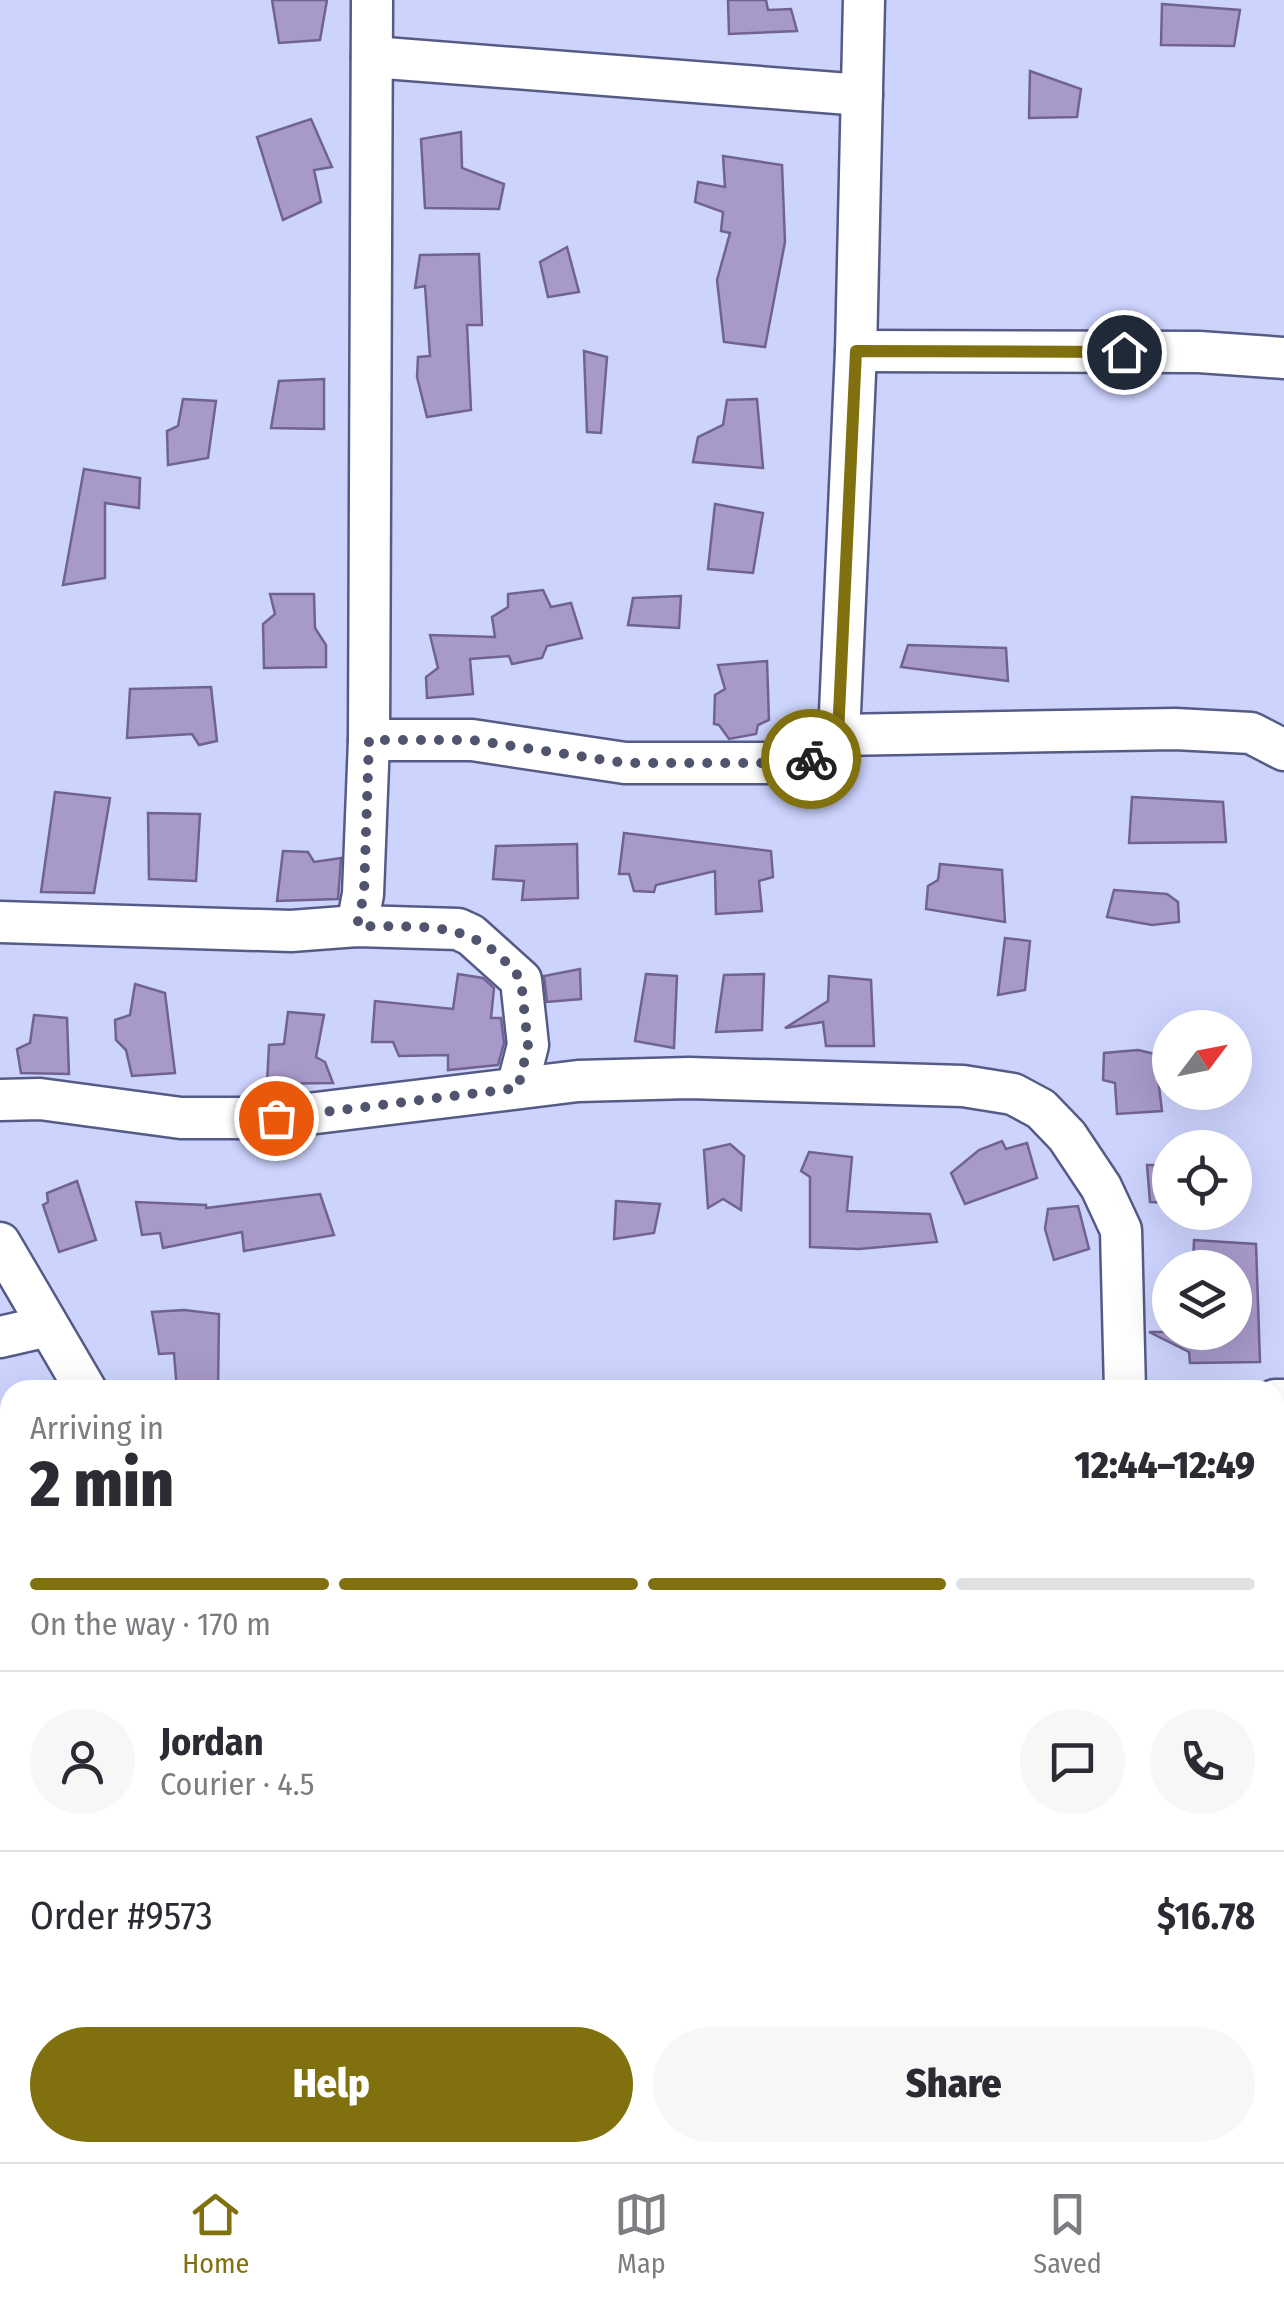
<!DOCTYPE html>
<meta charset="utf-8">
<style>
:root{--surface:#fff;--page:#f7f7f7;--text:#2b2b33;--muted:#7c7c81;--line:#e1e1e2;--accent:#81700e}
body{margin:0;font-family:"Fira Sans Condensed",sans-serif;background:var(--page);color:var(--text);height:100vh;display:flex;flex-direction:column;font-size:38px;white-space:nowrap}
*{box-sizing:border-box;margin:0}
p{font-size:32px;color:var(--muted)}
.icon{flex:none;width:55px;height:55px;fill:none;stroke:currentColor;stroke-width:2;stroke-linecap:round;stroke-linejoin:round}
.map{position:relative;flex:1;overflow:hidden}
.drawer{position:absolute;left:0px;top:1380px;width:1285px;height:782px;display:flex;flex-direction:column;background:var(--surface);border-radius:30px 30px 0 0;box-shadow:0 10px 40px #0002}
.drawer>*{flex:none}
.needle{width:65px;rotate:58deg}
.controls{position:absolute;left:1152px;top:1010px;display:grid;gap:20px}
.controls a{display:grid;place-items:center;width:100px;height:100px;border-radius:50%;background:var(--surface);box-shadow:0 10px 40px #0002;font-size:50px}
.pin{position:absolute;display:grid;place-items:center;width:85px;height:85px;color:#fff;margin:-42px;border:5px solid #fff;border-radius:50%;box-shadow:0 2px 10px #0007}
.courier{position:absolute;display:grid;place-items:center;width:100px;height:100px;margin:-50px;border:8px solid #81700e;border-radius:50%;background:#fff;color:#222;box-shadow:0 2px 12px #0007}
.overview em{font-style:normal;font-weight:800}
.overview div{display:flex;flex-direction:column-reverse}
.overview{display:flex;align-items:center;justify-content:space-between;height:170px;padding:0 30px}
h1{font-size:65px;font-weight:800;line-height:75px}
.bar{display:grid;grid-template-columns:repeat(4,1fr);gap:15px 10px;align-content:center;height:120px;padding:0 30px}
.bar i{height:12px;border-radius:8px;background:var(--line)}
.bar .current{background:var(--accent)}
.bar p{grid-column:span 4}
.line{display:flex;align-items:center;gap:25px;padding:0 30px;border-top:2px solid var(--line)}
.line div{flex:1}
.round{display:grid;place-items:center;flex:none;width:105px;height:105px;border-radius:52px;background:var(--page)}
.primary-button{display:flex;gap:20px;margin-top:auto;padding:20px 30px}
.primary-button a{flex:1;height:115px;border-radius:60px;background:var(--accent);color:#fff;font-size:40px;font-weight:800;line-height:115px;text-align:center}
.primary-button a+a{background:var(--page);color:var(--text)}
.tabs{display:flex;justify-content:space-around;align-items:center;height:140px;border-top:2px solid var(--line);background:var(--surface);font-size:28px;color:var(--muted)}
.tabs a{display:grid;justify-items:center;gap:5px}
.tabs .current{color:var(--accent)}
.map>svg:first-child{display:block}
</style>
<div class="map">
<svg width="1284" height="2162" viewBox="0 0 1284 2162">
<rect width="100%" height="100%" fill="#ccd3fd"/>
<g fill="#a799ca" stroke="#716391" stroke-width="2.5">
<path d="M 272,0 L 327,0 L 320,40 L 279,43 Z"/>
<path d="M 728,0 L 766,0 L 768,10 L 791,9 L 797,31 L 729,34 Z"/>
<path d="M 1162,4 L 1240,10 L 1234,46 L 1161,45 Z"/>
<path d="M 1030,71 L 1081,89 L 1077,117 L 1029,118 Z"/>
<path d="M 311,119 L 332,167 L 314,170 L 321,202 L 283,220 L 257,137 Z"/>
<path d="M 461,132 L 462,168 L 504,184 L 499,209 L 425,208 L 421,139 Z"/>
<path d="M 723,156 L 782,165 L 785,242 L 765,347 L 724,342 L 717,280 L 730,233 L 721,231 L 723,212 L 695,202 L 698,182 L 725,187 Z"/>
<path d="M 567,247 L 579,292 L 548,297 L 540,262 Z"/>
<path d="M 479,254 L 482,325 L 467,325 L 471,410 L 427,417 L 417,377 L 418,357 L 430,356 L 425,286 L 415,288 L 420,255 Z"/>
<path d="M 584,351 L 607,357 L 601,433 L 587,432 Z"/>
<path d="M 324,379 L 324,429 L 271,428 L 279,381 Z"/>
<path d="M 183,399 L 216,401 L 208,458 L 168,465 L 167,431 L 178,426 Z"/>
<path d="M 757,399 L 763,468 L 693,462 L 698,437 L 723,425 L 727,400 Z"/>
<path d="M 84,469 L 140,478 L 139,508 L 105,503 L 105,578 L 63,585 Z"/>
<path d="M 715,504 L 763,513 L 753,573 L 708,569 Z"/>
<path d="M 543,590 L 551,607 L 571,603 L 582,638 L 547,646 L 542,658 L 512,664 L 509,656 L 470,659 L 473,694 L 427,698 L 426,677 L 438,668 L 430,635 L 495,637 L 492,617 L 508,607 L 508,594 Z"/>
<path d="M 270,594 L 314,594 L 315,628 L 326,645 L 326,667 L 264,668 L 263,624 L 275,614 Z"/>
<path d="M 681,596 L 679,628 L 628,625 L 633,598 Z"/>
<path d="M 908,645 L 1006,648 L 1008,681 L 901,667 Z"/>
<path d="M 767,661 L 769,720 L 758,725 L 756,734 L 729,739 L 719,725 L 714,724 L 715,695 L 725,689 L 718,665 Z"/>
<path d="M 211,687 L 217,741 L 199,745 L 192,734 L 127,738 L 130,689 Z"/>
<path d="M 55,792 L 110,798 L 94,893 L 41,892 Z"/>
<path d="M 1132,797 L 1223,802 L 1226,842 L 1129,843 Z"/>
<path d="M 148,813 L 200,814 L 196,881 L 149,879 Z"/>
<path d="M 624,833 L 771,851 L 773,877 L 759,881 L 762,911 L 716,914 L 715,871 L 656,885 L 654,892 L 634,891 L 629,874 L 619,874 Z"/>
<path d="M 577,844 L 578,898 L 522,900 L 524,881 L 493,879 L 496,846 Z"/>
<path d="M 283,851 L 308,852 L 314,862 L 341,858 L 338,899 L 277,901 Z"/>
<path d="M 940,864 L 1002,870 L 1005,922 L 926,909 L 928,886 L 938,880 Z"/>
<path d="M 1114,890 L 1167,894 L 1178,902 L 1179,922 L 1152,925 L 1107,917 Z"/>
<path d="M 1005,938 L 1030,941 L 1025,990 L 998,995 Z"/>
<path d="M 580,969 L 581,999 L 547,1002 L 544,976 Z"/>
<path d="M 458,974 L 483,978 L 494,988 L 491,1018 L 501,1018 L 504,1043 L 498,1065 L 448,1070 L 448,1055 L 399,1056 L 393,1042 L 372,1042 L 375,1001 L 453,1009 Z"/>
<path d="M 646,974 L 677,976 L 674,1048 L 635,1041 Z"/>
<path d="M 764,974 L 762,1030 L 716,1032 L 724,975 Z"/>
<path d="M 829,976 L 871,980 L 874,1046 L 826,1046 L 823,1022 L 785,1028 L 828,1001 Z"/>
<path d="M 135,984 L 165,993 L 175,1073 L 132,1076 L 126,1050 L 116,1040 L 115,1020 L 130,1015 Z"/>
<path d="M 288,1012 L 324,1015 L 316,1057 L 325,1062 L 333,1083 L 267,1084 L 269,1045 L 284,1044 Z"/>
<path d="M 34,1015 L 67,1018 L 69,1074 L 21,1073 L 17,1049 L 30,1043 Z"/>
<path d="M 1138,1050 L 1155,1054 L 1162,1111 L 1117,1114 L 1115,1083 L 1103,1080 L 1104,1053 Z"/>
<path d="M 1002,1141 L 1006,1149 L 1027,1143 L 1037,1178 L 965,1204 L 951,1173 L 979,1150 Z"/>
<path d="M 730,1144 L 744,1156 L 741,1210 L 723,1199 L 708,1208 L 704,1150 Z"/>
<path d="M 809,1152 L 852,1157 L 847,1211 L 930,1214 L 937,1242 L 859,1249 L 810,1247 L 810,1177 L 801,1171 Z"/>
<path d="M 1147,1165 L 1170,1165 L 1170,1203 L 1150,1202 Z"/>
<path d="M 77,1181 L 96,1240 L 59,1252 L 43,1205 L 48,1202 L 47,1193 Z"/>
<path d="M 320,1194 L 334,1235 L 244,1251 L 242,1232 L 163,1248 L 160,1233 L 142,1235 L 136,1202 L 206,1205 L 206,1208 Z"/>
<path d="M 616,1201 L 660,1204 L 654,1233 L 614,1239 Z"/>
<path d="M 1078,1206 L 1089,1249 L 1054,1260 L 1045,1229 L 1048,1209 Z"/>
<path d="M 1194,1240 L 1256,1244 L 1260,1362 L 1190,1363 L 1189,1352 L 1149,1332 L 1235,1332 L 1235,1268 L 1193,1268 Z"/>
<path d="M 184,1310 L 219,1314 L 218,1390 L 177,1390 L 174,1353 L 159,1354 L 152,1312 Z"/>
</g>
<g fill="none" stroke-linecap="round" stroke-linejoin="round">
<g stroke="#555b87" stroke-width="45">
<g id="minor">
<path d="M 372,57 L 862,95"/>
<path d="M 856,351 L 1199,352 L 1284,358"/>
<path d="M 839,735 L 1175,729 L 1251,733 L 1284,750"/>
<path d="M 369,740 L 472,740 L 625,763 L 792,763 C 814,758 829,756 839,735 L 856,351 L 864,0"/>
<path d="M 0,922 L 291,931 L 357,926 L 458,929 L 471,935 L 521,980 L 528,1045 L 517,1088"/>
<path d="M 357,926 L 363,894 L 369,740 L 372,0"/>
<path d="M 0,1100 L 40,1099 L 181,1118 L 275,1118 L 578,1081 L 689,1078 L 963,1086 L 1013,1094 L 1041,1109 L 1067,1136 L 1101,1187 L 1121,1230 L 1125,1390"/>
<path d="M 0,1243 L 86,1390"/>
<path d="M 0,1337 L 48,1326"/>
<path d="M 1275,1400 L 1284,1400"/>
<path d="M 1275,1859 L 1284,1859"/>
<path d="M 0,1941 L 10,1942"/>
<path d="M 124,2152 L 126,2162"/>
<path d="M 1120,2152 L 1127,2162"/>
</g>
</g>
<use href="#minor" stroke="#fff" stroke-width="40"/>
</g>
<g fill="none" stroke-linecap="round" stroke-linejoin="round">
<path stroke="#50546e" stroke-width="10" stroke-dasharray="0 18" d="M 276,1118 L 518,1088 L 528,1046 L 521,980 C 475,917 426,928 357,926 L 364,894 L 369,740 L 472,740 L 625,763 L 792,763 L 811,759"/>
<path stroke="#81700e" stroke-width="12" d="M 811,759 L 833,749 L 838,735 L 856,351 L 1124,352"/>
</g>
</svg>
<div class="controls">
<a><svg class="needle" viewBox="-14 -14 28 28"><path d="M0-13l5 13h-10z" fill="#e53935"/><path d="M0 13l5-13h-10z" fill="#7c7c81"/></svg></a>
<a><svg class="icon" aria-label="locate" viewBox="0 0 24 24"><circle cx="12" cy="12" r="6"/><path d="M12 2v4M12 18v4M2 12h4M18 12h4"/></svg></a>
<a><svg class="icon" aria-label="layers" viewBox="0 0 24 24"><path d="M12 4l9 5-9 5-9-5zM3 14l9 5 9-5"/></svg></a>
</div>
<div class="pin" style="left:276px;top:1118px;background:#ea580c"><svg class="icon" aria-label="bag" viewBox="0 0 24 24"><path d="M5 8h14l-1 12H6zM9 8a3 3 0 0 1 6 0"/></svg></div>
<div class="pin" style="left:1124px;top:352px;background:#1f2937"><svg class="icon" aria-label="home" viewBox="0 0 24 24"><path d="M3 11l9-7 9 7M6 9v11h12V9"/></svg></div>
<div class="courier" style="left:811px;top:759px"><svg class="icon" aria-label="bike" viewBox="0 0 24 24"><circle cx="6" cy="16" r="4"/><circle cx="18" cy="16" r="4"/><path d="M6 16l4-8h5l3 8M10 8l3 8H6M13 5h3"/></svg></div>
<section class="drawer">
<div class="overview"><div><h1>2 min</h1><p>Arriving in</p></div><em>12:44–12:49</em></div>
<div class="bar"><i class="current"></i><i class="current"></i><i class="current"></i><i></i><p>On the way · 170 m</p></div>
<div class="line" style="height:180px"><a class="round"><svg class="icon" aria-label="person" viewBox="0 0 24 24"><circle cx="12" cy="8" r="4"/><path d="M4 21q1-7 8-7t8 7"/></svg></a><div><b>Jordan</b><p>Courier · 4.5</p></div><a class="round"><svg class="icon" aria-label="chat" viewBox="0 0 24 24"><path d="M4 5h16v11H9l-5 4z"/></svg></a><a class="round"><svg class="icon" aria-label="phone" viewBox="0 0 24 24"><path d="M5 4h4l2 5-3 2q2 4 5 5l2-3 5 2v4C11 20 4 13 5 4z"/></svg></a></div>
<div class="line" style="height:130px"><div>Order #9573</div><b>$16.78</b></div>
<div class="primary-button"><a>Help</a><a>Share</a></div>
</section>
</div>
<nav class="tabs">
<a class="current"><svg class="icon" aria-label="home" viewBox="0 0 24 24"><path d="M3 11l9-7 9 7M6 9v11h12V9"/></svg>Home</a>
<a><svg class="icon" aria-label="map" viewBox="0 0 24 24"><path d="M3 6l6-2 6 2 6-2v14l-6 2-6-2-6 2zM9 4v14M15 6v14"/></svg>Map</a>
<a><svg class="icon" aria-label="saved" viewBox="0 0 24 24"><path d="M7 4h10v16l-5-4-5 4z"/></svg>Saved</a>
</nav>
